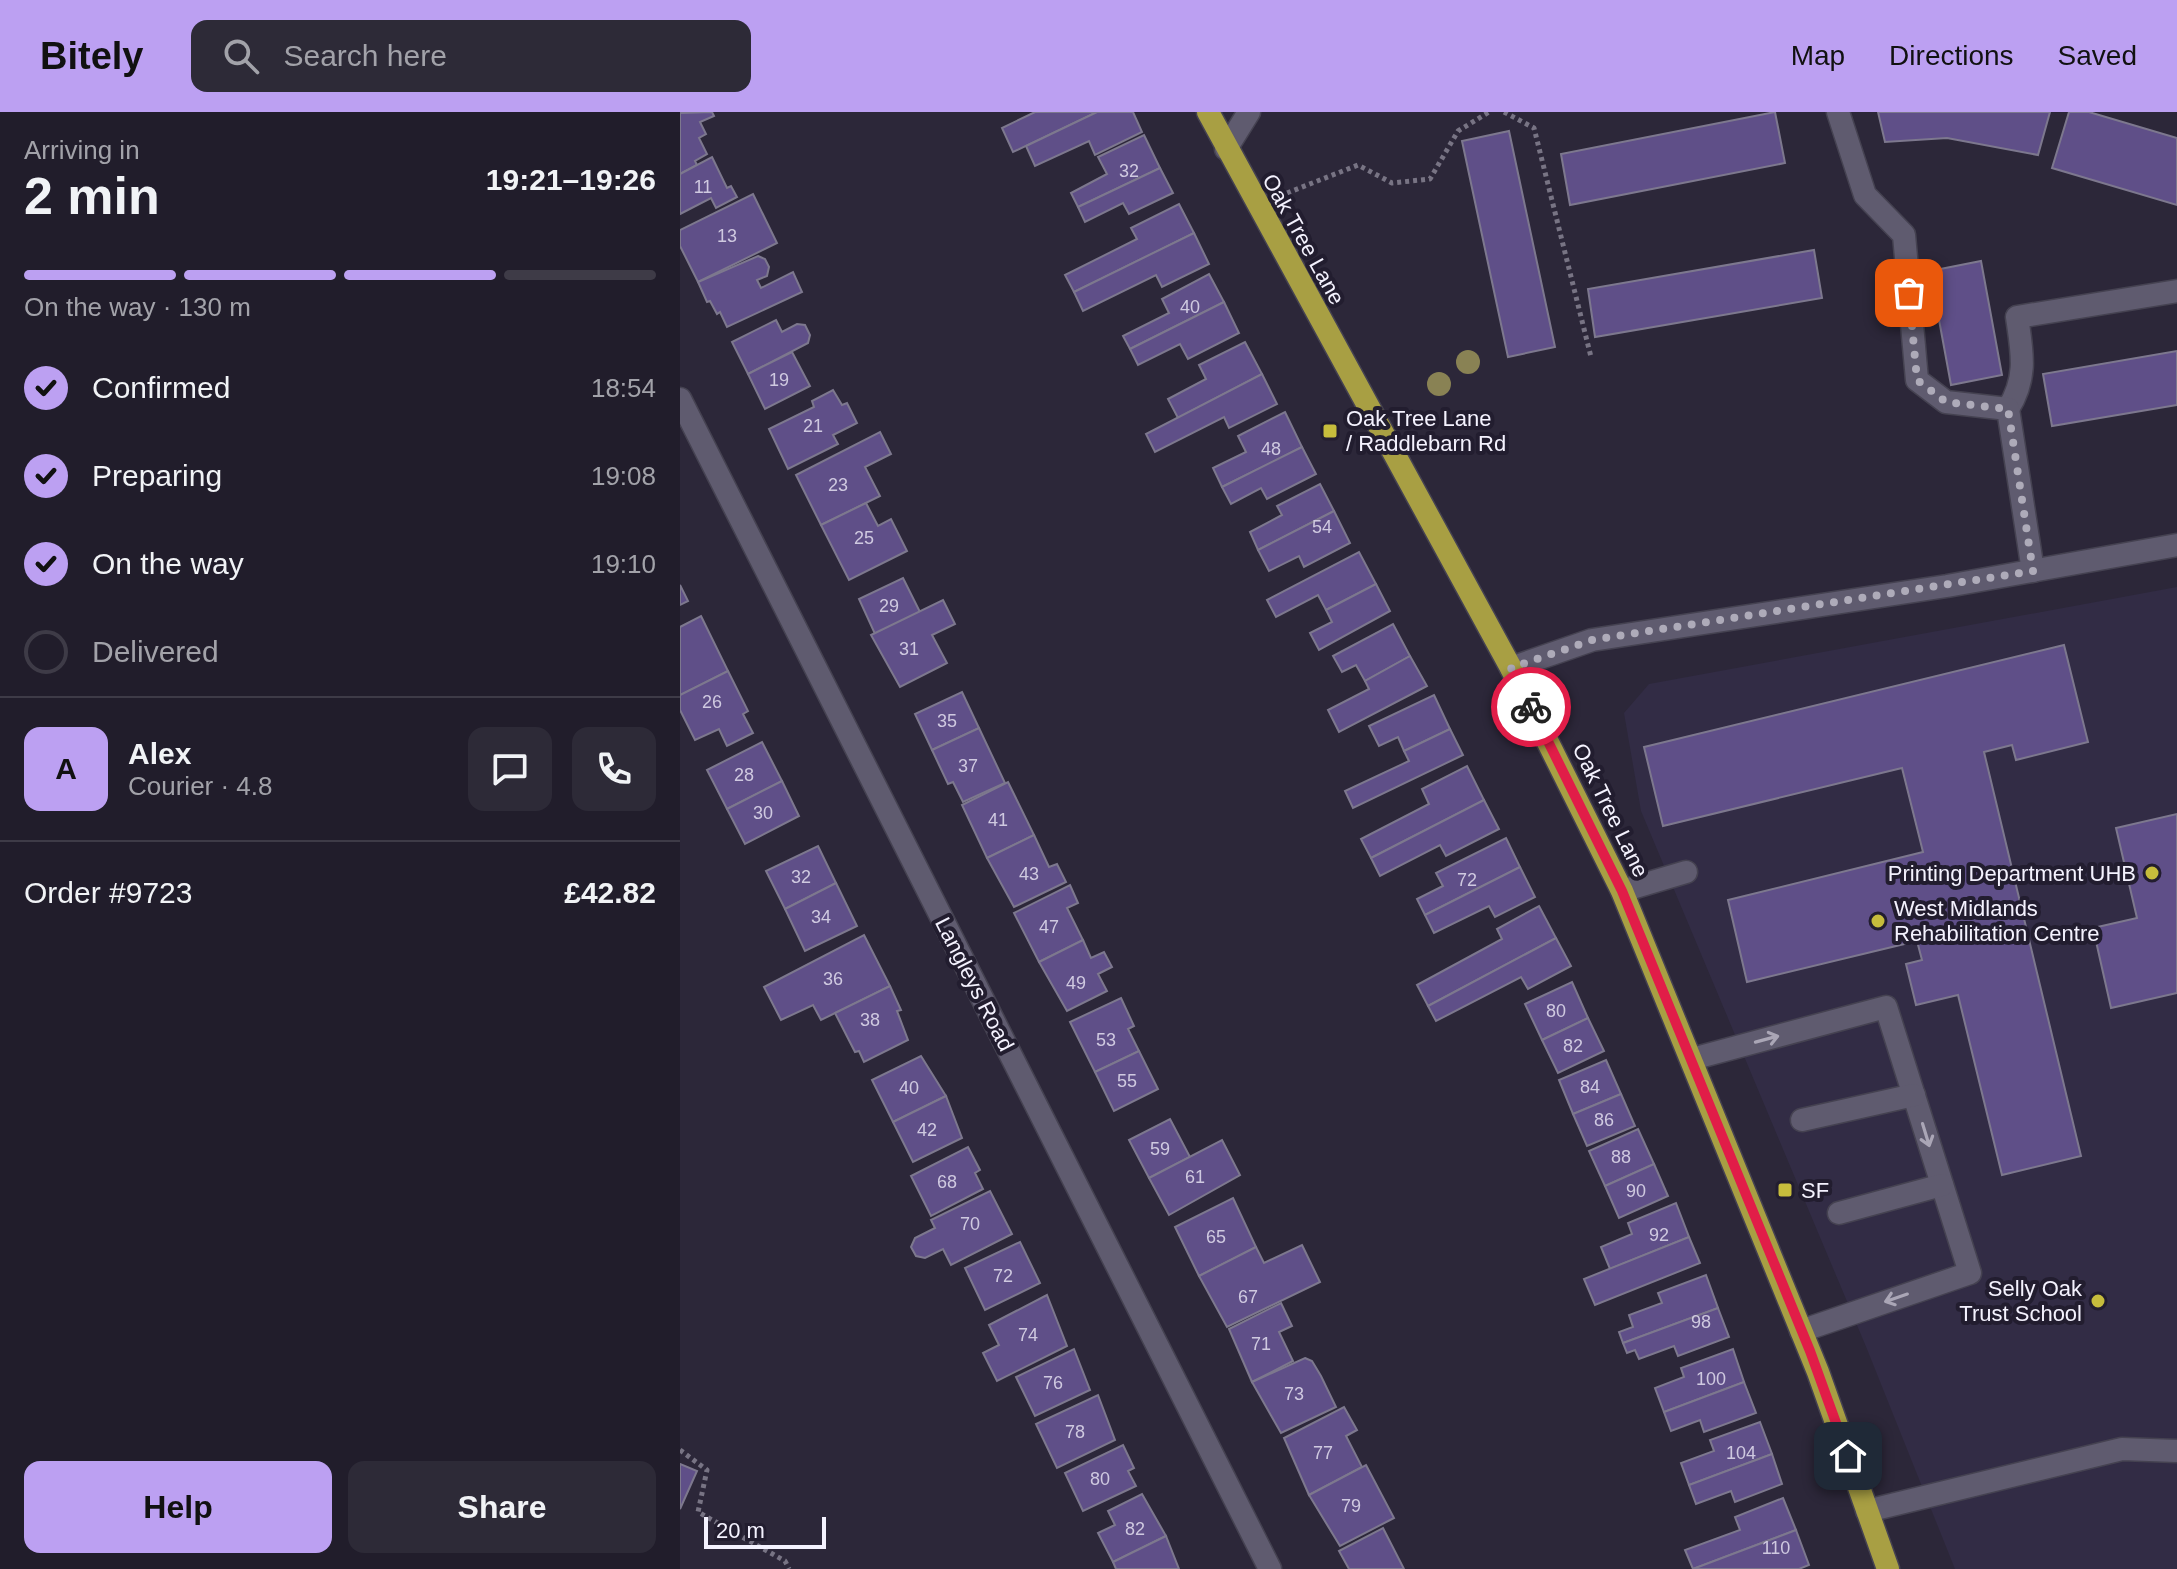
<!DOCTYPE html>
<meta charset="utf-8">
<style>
:root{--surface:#211d2b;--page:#2d2a37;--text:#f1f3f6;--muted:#a2a2a9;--line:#3e3b47;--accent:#bca0f2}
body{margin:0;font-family:Helvetica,sans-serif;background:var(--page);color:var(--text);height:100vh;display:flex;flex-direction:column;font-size:30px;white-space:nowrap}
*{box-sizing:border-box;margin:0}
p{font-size:26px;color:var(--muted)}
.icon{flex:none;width:44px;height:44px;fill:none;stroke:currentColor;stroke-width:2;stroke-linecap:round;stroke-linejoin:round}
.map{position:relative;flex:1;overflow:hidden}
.sheet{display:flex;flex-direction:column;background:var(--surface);width:680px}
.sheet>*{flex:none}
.scale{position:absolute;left:24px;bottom:20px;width:122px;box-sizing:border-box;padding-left:8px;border:4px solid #f4f2fe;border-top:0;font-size:22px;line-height:28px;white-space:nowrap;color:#f4f2fe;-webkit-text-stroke:6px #221d2f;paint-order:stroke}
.pin{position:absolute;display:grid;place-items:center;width:68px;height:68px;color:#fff;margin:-34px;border-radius:16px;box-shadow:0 4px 12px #0006}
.courier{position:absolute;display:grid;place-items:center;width:80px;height:80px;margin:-40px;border:6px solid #e11d48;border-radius:50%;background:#fff;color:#222;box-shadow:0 2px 10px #0007}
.head em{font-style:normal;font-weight:700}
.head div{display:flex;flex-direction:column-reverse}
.head{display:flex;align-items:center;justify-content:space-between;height:136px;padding:0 24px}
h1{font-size:52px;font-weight:700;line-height:60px}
.bar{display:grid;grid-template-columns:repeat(4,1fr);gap:12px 8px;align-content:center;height:96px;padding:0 24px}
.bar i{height:10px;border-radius:6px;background:var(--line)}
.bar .current{background:var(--accent)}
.bar p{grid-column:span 4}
.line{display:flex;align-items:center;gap:20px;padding:0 24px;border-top:2px solid var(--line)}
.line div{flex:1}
.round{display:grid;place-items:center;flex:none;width:84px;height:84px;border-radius:16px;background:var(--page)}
ol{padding:0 24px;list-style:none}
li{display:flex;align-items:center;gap:24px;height:88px}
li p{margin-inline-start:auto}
li .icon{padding:8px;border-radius:50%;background:var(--accent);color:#111;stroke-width:4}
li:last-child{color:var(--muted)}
li i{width:44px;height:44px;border:4px solid var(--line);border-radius:50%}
.cta{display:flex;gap:16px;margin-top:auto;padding:16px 24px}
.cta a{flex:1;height:92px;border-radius:16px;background:var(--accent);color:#111;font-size:32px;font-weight:700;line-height:92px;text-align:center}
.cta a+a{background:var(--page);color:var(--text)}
header{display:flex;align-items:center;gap:48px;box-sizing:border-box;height:112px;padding:0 40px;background:var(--accent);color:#111}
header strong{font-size:38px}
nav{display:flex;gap:44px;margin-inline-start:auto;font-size:28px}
.search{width:560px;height:72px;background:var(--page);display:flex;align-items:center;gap:20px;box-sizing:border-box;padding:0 28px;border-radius:16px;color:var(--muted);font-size:30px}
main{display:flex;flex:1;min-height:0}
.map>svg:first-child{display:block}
</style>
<header>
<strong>Bitely</strong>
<div class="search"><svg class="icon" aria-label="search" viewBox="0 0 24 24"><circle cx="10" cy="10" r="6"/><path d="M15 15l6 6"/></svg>Search here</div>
<nav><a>Map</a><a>Directions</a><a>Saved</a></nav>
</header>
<main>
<section class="sheet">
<div class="head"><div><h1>2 min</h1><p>Arriving in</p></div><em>19:21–19:26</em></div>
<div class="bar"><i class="current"></i><i class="current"></i><i class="current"></i><i></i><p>On the way · 130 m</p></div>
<ol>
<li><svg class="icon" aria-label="check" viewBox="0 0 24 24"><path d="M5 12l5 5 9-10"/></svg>Confirmed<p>18:54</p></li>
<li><svg class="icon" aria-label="check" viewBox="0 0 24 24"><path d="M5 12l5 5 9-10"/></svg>Preparing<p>19:08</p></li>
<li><svg class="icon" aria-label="check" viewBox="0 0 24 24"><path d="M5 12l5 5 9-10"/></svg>On the way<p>19:10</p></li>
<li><i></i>Delivered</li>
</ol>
<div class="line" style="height:144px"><b class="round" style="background:var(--accent);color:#111">A</b><div><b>Alex</b><p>Courier · 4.8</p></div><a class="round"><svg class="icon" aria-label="chat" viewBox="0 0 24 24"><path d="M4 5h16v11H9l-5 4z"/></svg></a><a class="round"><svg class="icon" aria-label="phone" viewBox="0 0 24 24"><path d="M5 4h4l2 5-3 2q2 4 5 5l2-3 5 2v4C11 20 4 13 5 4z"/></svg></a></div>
<div class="line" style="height:104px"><div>Order #9723</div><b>£42.82</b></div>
<div class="cta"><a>Help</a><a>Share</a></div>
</section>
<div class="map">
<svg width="1497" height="1457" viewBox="0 0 1497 1457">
<rect width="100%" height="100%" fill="#2c2739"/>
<path fill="#322c45" d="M 1497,475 L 1497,1457 L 1275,1457 L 1187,1237 L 961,699 L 944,601 L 969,572 Z"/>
<g fill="#5f4f88" stroke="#7d788e" stroke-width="2">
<path d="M 32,0 L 34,4 L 20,10 L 26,22 L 19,26 L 27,42 L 15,49 L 17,53 L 0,62 L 0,1 Z"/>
<path d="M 355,0 L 417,0 L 333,40 L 322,16 Z"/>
<path d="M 417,0 L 453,0 L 462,20 L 415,43 L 409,29 L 355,54 L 346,34 Z"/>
<path d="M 1095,0 L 1105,51 L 890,93 L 881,42 Z"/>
<path d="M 1198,0 L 1370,0 L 1358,43 L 1267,26 L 1205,30 Z"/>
<path d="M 1389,0 L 1409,0 L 1497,26 L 1497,93 L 1372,56 Z"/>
<path d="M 829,19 L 875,235 L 828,245 L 782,29 Z"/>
<path d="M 464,23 L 480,56 L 398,95 L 391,81 L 427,62 L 418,45 Z"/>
<path d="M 32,45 L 47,76 L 51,74 L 57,85 L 36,96 L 31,86 L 0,102 L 0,62 Z"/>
<path d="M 480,56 L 493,81 L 449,102 L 443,91 L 405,110 L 398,95 Z"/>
<path d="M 73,82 L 97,131 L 18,170 L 0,134 L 0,118 Z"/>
<path d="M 499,92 L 514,121 L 394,180 L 385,163 L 457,127 L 451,116 Z"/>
<path d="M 514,121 L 529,152 L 482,175 L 476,163 L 403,199 L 394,180 Z"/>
<path d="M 1134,138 L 1142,186 L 915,225 L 908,177 Z"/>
<path d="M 78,144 L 85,147 L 89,155 L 87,164 L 77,168 L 81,176 L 113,160 L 122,180 L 47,215 L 40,200 L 37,202 L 30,189 L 27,190 L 18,170 Z"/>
<path d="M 1301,149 L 1322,263 L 1271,273 L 1250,159 Z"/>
<path d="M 529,162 L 544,190 L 450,237 L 443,224 L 489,201 L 482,187 Z"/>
<path d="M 544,190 L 559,221 L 508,247 L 500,232 L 458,253 L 450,237 Z"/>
<path d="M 96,208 L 102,220 L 117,212 L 125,213 L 130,223 L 128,231 L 68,262 L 52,230 Z"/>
<path d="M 565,230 L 582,262 L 498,306 L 488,287 L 526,267 L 519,253 Z"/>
<path d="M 1497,239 L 1497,293 L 1372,314 L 1363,262 Z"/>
<path d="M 112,240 L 130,274 L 85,297 L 68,262 Z"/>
<path d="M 582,262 L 597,292 L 549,316 L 544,305 L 475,340 L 466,322 Z"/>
<path d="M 153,278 L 162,293 L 167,291 L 177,311 L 153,323 L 158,332 L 108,357 L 89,317 L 134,295 L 132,289 Z"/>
<path d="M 605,300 L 622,335 L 542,375 L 533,356 L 566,340 L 558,324 Z"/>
<path d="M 200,320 L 211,342 L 185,355 L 200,384 L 141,413 L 116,363 Z"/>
<path d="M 622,335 L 636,362 L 587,387 L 581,376 L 551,392 L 542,375 Z"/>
<path d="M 640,372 L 654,399 L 578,438 L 570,420 L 602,403 L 597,394 Z"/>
<path d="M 186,391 L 198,414 L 211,407 L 227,439 L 169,468 L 141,413 Z"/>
<path d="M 654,399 L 670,431 L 624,455 L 619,444 L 589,459 L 578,438 Z"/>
<path d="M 679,440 L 696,472 L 646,498 L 638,483 L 596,505 L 587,488 Z"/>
<path d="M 223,466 L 240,500 L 195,522 L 179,487 Z"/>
<path d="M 696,472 L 710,499 L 639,538 L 630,521 L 652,510 L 646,498 Z"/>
<path d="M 0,473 L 8,489 L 0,493 Z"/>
<path d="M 263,488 L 275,512 L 252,523 L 267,551 L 220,575 L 191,523 Z"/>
<path d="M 21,504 L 48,559 L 0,583 L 0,515 Z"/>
<path d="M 713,512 L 730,544 L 685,569 L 676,553 L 662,560 L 653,544 Z"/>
<path d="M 1384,533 L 1408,630 L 1336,648 L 1332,633 L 1304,640 L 1401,1044 L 1322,1063 L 1278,883 L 1236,893 L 1226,852 L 1242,848 L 1237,829 L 1067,870 L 1048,788 L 1243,740 L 1222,656 L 983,714 L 964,635 Z"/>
<path d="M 730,544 L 747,574 L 659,620 L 648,598 L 689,577 L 685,569 Z"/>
<path d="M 48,559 L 68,599 L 63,602 L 73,621 L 47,634 L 39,617 L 15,628 L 0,598 L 0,583 Z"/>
<path d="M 282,580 L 299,616 L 252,638 L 235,602 Z"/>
<path d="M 754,583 L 770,617 L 724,639 L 718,625 L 699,634 L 689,614 Z"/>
<path d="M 299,616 L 325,671 L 283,690 L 273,670 L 268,672 L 252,638 Z"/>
<path d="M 770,617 L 783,643 L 673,696 L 665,679 L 729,649 L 724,639 Z"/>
<path d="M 82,630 L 102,669 L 47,697 L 27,658 Z"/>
<path d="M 787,654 L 804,688 L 691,746 L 681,727 L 749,692 L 742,677 Z"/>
<path d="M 102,669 L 119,704 L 65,732 L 47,697 Z"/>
<path d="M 328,670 L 354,723 L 307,746 L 282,693 Z"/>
<path d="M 804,688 L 819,717 L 766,744 L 760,733 L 700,764 L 691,746 Z"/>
<path d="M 1497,702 L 1497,881 L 1431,896 L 1413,816 L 1457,806 L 1436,716 Z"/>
<path d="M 354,723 L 369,755 L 377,752 L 386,770 L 334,795 L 307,746 Z"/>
<path d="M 826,726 L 840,755 L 745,803 L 737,787 L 763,774 L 756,761 Z"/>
<path d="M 138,734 L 156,771 L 105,797 L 86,759 Z"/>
<path d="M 840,755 L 855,785 L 815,805 L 809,794 L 754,821 L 745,803 Z"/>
<path d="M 156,771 L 177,814 L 125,839 L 105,797 Z"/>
<path d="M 390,773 L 398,791 L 387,796 L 403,828 L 359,850 L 334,801 Z"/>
<path d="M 859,794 L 876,826 L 748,894 L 737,873 L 822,827 L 817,817 Z"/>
<path d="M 184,823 L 210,874 L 141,908 L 133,893 L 101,908 L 84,875 Z"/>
<path d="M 876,826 L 891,854 L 848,877 L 841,865 L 756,909 L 748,894 Z"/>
<path d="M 403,828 L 411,846 L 424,840 L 432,855 L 418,862 L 427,879 L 387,899 L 359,850 Z"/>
<path d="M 892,870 L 908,906 L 862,928 L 845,892 Z"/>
<path d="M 210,874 L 221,898 L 217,899 L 228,928 L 184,950 L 179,939 L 175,940 L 155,901 Z"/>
<path d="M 441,886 L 454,914 L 448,917 L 459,939 L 415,960 L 390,910 Z"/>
<path d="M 908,906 L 924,939 L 878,961 L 862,928 Z"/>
<path d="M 459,939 L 478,977 L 434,999 L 415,960 Z"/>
<path d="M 241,944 L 266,984 L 213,1010 L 192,968 Z"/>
<path d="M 926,948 L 941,982 L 893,1002 L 879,968 Z"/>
<path d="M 941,982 L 955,1014 L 907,1034 L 893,1002 Z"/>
<path d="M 266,984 L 282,1026 L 233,1050 L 213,1010 Z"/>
<path d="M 490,1007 L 510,1045 L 469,1066 L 449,1028 Z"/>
<path d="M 958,1017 L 974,1052 L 925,1074 L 909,1039 Z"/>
<path d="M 542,1028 L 560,1063 L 489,1103 L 469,1066 Z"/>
<path d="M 288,1035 L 300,1058 L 295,1061 L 303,1077 L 251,1104 L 231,1064 Z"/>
<path d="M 974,1052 L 988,1084 L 939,1106 L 925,1074 Z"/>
<path d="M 310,1079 L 332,1122 L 271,1153 L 263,1137 L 245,1146 L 236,1144 L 231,1135 L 235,1126 L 255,1116 L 251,1108 Z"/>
<path d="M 553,1086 L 576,1135 L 519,1164 L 495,1115 Z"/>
<path d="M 996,1091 L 1009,1125 L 930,1157 L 921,1135 L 952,1122 L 948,1111 Z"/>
<path d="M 1009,1125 L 1020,1151 L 915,1193 L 904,1167 Z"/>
<path d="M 340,1130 L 360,1171 L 305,1198 L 285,1156 Z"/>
<path d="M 622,1133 L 640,1170 L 547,1215 L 519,1164 L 576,1135 L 584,1151 Z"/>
<path d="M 1026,1163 L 1038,1196 L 943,1231 L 939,1220 L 953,1215 L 949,1203 L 982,1191 L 978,1181 Z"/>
<path d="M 367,1183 L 387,1234 L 317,1269 L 303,1241 L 319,1233 L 309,1213 Z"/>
<path d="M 601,1191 L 612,1214 L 599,1220 L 613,1249 L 572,1270 L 549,1217 Z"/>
<path d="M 1038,1196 L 1049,1225 L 998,1244 L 994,1234 L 959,1247 L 955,1238 L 947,1241 L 943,1231 Z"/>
<path d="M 394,1237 L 410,1278 L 355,1304 L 336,1265 Z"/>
<path d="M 1053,1237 L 1064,1270 L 984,1300 L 975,1276 L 1004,1265 L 1001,1256 Z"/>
<path d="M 625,1246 L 632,1249 L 641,1264 L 656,1295 L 601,1321 L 572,1270 Z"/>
<path d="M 1064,1270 L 1076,1301 L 1024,1320 L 1020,1308 L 991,1319 L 984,1300 Z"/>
<path d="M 418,1283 L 435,1328 L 377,1356 L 356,1312 Z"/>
<path d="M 664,1295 L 677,1318 L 666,1324 L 682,1355 L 629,1383 L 604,1326 Z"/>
<path d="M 1080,1310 L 1092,1342 L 1009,1373 L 1001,1351 L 1034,1339 L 1030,1328 Z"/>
<path d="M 443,1333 L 454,1356 L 448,1359 L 456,1374 L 403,1399 L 385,1361 Z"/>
<path d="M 1092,1342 L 1102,1372 L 1055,1390 L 1051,1379 L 1016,1392 L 1009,1373 Z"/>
<path d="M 0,1352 L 17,1359 L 0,1397 Z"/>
<path d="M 686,1353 L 714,1406 L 660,1434 L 629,1383 Z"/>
<path d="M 462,1382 L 486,1424 L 433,1450 L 418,1421 L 435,1413 L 428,1399 Z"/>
<path d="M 1103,1386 L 1116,1418 L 1013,1457 L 1005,1438 L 1060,1418 L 1055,1405 Z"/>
<path d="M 703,1416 L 724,1457 L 669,1457 L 659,1439 Z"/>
<path d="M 1116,1418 L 1129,1453 L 1119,1457 L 1013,1457 Z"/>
<path d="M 486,1424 L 499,1457 L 436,1457 L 433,1450 Z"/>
</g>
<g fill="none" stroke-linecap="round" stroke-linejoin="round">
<g stroke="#454251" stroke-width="25">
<g id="service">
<path d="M 546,37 L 569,0"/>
<path d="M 1328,297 C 1348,265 1342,240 1337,205 L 1497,179"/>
<path d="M 942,779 L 1006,760"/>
<path d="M 1012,947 L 1206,895 L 1290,1161 L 1121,1219"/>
<path d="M 1122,1008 L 1234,983"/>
<path d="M 1159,1101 L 1262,1073"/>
<path d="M 1187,1399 L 1442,1337 L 1497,1339"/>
</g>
</g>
<g stroke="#454251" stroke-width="25">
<g id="minor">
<path d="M 1158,0 L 1185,83 L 1224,123 L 1237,268 L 1266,290 L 1328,297 L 1353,459"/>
<path d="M 0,287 L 590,1457"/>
</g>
</g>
<g stroke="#454251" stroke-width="25">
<path id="tertiary" d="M 831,556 L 912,528 L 1267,474 L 1497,433"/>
</g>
<g stroke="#454251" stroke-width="25">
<path id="trunk" d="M 528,0 L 831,556 L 942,779 L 1138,1260 L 1208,1457"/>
</g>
<g stroke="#787484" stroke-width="5" stroke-dasharray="4 4" stroke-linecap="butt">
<path d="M 824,0 L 854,16 L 911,245"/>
<path d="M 607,81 L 678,53 L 712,71 L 750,67 L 778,19 L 809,0"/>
<path d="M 0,1338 L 27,1358 L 18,1400 L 105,1449 L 109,1457"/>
</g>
<use href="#service" stroke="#5f5b6f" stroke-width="22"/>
<use href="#minor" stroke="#5f5b6f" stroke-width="22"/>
<use href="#tertiary" stroke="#5f5b6f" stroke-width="22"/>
<use href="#trunk" stroke="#a89f43" stroke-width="22"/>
</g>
<g fill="#898254">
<circle cx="788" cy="250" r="12"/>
<circle cx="759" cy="272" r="12"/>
</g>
<defs><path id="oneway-shaft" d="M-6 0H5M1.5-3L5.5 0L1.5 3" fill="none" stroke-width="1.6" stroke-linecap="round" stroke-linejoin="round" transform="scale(2)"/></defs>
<g stroke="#aaa6b6">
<use href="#oneway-shaft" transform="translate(1087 927) rotate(-15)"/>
<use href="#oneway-shaft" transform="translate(1246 1023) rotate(73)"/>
<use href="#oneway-shaft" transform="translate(1216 1186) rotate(161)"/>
</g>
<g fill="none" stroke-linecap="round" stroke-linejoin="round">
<path stroke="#aeabb9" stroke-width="8" stroke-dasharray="0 14.4" d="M 851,595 L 831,556 L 912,528 L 1353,459 L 1328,297 L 1266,290 L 1237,268 L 1229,181"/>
<path stroke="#e11d48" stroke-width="10" d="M 851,595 L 942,779 L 1130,1239 L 1168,1344"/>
</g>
<g fill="#c6bc3c" stroke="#221d2f" stroke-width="3">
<rect x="642" y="311" width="16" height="16" rx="4"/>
<circle cx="1472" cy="761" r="8"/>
<circle cx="1198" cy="809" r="8"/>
<rect x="1097" y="1070" width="16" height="16" rx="4"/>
<circle cx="1418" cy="1189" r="8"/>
</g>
<g text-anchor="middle" stroke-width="8" stroke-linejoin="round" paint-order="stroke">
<g font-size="18" fill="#cfc9e0">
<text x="449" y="65">32</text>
<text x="23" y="81">11</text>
<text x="47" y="130">13</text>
<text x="510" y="201">40</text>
<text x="99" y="274">19</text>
<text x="133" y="320">21</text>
<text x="591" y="343">48</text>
<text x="158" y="379">23</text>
<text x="642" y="421">54</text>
<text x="184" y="432">25</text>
<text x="209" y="500">29</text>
<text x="229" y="543">31</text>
<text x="32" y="596">26</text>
<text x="267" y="615">35</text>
<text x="288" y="660">37</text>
<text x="64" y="669">28</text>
<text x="83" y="707">30</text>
<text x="318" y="714">41</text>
<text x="349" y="768">43</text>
<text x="121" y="771">32</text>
<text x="787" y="774">72</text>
<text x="141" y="811">34</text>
<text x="369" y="821">47</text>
<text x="153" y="873">36</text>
<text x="396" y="877">49</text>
<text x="876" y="905">80</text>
<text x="190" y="914">38</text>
<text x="426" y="934">53</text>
<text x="893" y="940">82</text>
<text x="447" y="975">55</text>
<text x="910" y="981">84</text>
<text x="229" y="982">40</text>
<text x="924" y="1014">86</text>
<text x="247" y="1024">42</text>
<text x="480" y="1043">59</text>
<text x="941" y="1051">88</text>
<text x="515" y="1071">61</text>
<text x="267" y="1076">68</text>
<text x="956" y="1085">90</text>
<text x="290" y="1118">70</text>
<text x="979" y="1129">92</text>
<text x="536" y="1131">65</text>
<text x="323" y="1170">72</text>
<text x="568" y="1191">67</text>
<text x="1021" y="1216">98</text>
<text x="348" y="1229">74</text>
<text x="581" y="1238">71</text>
<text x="1031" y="1273">100</text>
<text x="373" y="1277">76</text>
<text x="614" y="1288">73</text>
<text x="395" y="1326">78</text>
<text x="643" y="1347">77</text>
<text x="1061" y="1347">104</text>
<text x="420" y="1373">80</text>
<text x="671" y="1400">79</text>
<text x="455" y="1423">82</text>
<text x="1096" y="1442">110</text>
</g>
<g font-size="22" fill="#f4f2fe" stroke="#221d2f">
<text transform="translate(624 127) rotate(61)" y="8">Oak Tree Lane</text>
<text transform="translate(931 698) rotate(64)" y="8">Oak Tree Lane</text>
<text transform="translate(295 872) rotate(63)" y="8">Langleys Road</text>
</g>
<g font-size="22" fill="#f4f2fe" stroke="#221d2f" text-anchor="start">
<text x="666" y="314">Oak Tree Lane<tspan x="666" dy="25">/ Raddlebarn Rd</tspan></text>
<text x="1456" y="769" text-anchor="end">Printing Department UHB</text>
<text x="1214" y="804">West Midlands<tspan x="1214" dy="25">Rehabilitation Centre</tspan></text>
<text x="1121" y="1086">SF</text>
<text x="1402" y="1184" text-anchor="end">Selly Oak<tspan x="1402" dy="25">Trust School</tspan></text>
</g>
</g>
</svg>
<div class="scale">20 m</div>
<div class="pin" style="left:1229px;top:181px;background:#ea580c"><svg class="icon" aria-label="bag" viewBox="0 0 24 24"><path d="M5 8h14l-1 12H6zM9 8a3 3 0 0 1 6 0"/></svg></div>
<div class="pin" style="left:1168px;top:1344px;background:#1f2937"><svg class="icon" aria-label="home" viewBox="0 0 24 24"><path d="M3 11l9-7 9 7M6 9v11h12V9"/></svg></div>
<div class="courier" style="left:851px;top:595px"><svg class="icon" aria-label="bike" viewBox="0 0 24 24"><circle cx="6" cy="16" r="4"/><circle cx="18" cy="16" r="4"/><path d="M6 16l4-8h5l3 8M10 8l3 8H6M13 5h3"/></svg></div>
</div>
</main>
